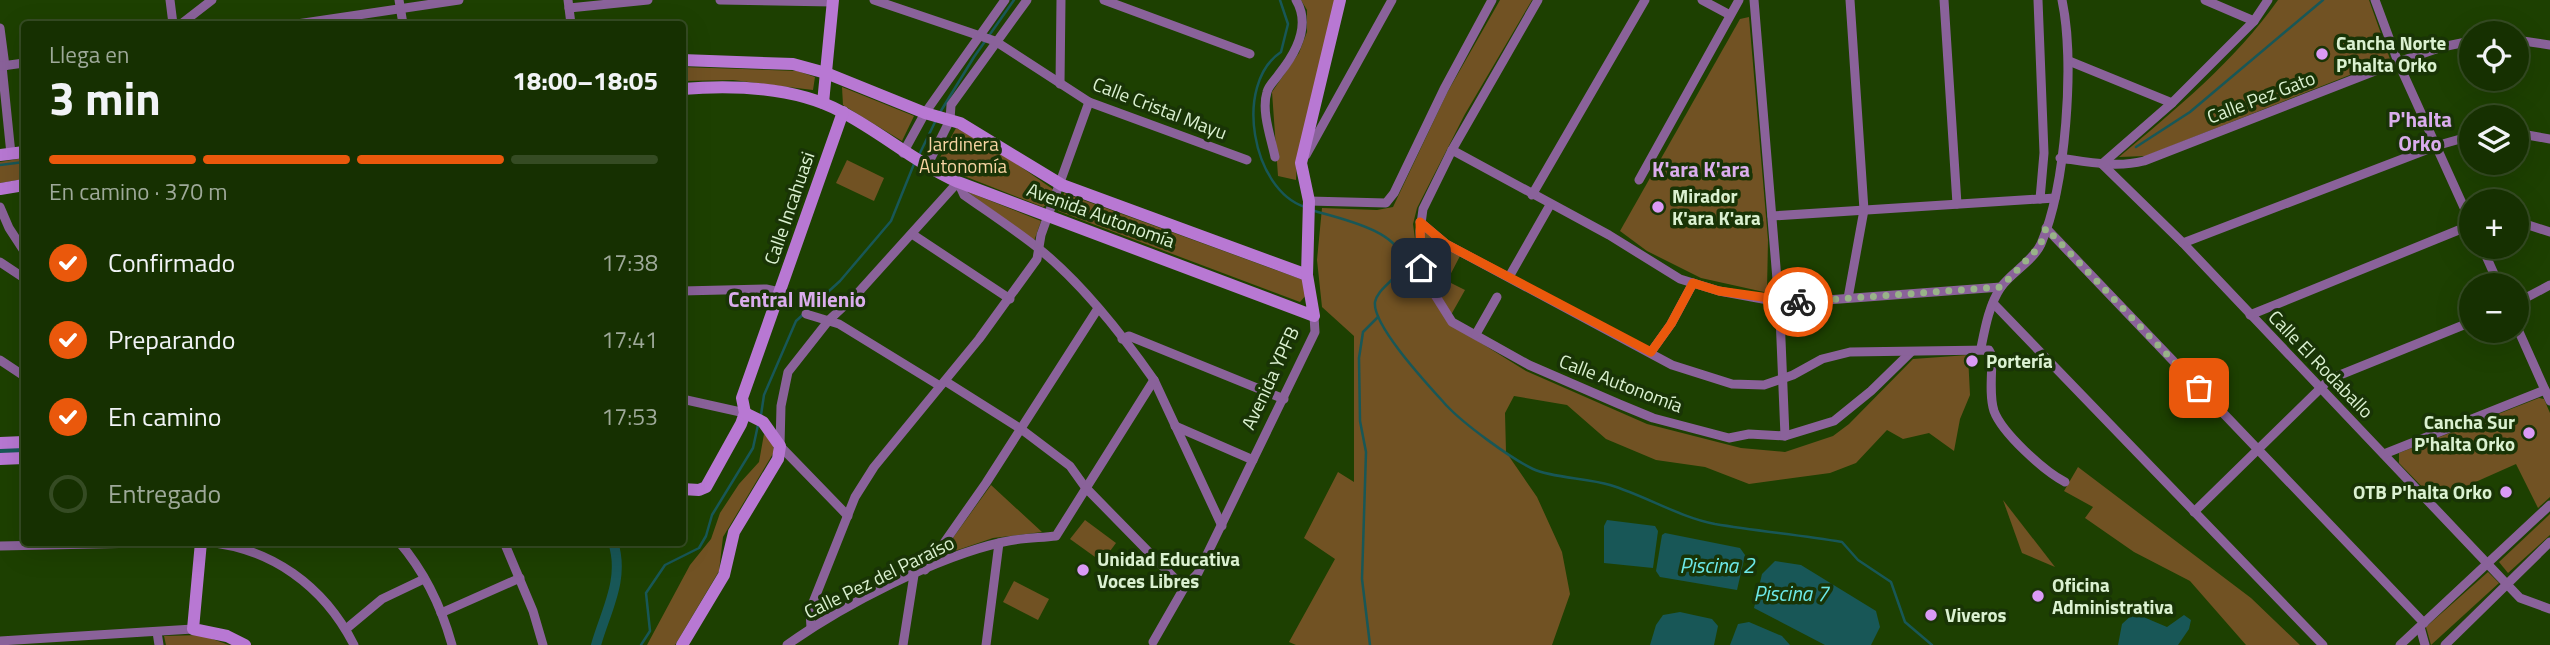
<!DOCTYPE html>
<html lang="es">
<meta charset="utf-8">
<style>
:root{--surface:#163001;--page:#1f380b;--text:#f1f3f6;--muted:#9ea999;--line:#354b23;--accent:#ea580c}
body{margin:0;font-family:"Titillium Web",sans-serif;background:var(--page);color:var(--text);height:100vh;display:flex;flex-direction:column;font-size:26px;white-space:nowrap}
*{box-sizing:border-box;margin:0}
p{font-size:23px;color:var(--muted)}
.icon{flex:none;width:38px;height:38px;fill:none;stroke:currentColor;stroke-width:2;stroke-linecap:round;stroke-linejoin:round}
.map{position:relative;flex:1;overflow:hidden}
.side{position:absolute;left:21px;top:21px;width:665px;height:525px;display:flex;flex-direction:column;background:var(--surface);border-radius:7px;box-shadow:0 7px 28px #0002,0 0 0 2px var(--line)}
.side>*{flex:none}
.fabs{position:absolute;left:2459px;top:21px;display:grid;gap:14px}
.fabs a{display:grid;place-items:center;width:70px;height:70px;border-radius:50%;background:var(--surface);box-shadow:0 7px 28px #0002,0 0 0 2px var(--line);font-size:35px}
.pin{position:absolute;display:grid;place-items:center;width:60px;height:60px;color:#fff;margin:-30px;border-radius:14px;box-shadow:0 4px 10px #0006}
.courier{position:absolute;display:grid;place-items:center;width:70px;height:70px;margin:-35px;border:5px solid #ea580c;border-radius:50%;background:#fff;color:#222;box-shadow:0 2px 9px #0007}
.headline em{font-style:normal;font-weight:700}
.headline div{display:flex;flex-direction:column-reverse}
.headline{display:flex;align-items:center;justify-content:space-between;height:119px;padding:0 28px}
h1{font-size:46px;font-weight:700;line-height:52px}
.bar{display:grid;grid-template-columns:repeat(4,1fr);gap:10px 7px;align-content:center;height:84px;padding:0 28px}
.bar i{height:9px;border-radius:5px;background:var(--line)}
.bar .selected{background:var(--accent)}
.bar p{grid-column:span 4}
ol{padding:0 28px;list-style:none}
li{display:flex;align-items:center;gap:21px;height:77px}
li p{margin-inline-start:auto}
li .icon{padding:7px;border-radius:50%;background:var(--accent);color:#fff;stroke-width:4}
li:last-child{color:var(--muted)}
li i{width:38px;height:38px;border:4px solid var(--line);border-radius:50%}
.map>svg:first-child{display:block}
</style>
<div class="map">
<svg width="2550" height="645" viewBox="0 0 2550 645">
<rect width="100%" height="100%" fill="#1d4001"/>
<g fill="#715223">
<path d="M 1301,0 L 1336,0 L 1297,159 L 1296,180 L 1278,176 L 1272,92 L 1299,53 L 1307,32 L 1307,10 Z"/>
<path d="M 1500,0 L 1532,0 L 1465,114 L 1417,208 L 1413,224 L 1415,239 L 1426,231 L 1460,256 L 1447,281 L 1465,290 L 1447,322 L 1526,371 L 1647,424 L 1741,448 L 1785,452 L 1833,436 L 1849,424 L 1913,359 L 1968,355 L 1970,395 L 1960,419 L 1954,451 L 1929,433 L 1903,439 L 1887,430 L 1856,463 L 1830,473 L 1749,484 L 1705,467 L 1656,460 L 1606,439 L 1567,405 L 1514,396 L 1505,413 L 1506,452 L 1537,497 L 1562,552 L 1570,594 L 1552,645 L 1296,645 L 1289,642 L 1335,559 L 1304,538 L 1338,472 L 1354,482 L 1354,336 L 1322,307 L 1317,260 L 1322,208 L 1377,210 L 1393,207 L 1447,93 Z"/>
<path d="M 2278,0 L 2369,0 L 2390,59 L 2146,156 L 2119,157 C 2176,109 2235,61 2278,0 Z"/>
<path d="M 1749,17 L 1768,240 L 1767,290 L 1764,292 L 1701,278 L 1647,251 L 1620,231 L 1740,19 Z"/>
<path d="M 682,67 L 797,71 L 815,77 L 813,90 L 733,80 L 683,81 Z"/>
<path d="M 842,87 L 914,116 L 902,141 L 843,105 Z"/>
<path d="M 956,128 L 1001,153 L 1054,190 L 1049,203 L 1043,207 L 936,165 Z"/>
<path d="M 24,158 L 24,179 L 0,183 L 0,162 Z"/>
<path d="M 847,160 L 884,178 L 874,201 L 836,183 Z"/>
<path d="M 968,192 L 1041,221 L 1034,241 Z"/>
<path d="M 1064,193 L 1306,281 L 1307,294 L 1300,302 L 1058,211 Z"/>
<path d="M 2539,398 L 2544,399 L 2550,413 L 2550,497 L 2538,508 L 2516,464 L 2435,500 L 2399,463 L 2399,453 Z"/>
<path d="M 764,434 L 773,444 L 774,452 L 723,537 L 719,571 L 675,645 L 647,645 L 690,565 L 711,539 L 720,513 L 739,484 L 759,462 Z"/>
<path d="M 2078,467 L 2251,598 L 2300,645 L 2246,645 L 2190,581 L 2134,552 L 2085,518 L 2093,507 L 2064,491 Z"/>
<path d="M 991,485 L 1042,532 L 993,538 L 940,556 Z"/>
<path d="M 2003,500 L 2055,567 L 2022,553 Z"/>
<path d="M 2550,514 L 2550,535 L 2508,573 L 2499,562 Z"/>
<path d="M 1085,520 L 1116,543 L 1102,562 L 1070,539 Z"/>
<path d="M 2488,572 L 2499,583 L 2431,645 L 2426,627 Z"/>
<path d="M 1014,581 L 1049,599 L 1038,620 L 1003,602 Z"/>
<path d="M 201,635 L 229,645 L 166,645 L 164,636 Z"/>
</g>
<g fill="#185757">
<path d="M 1607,520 L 1655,526 L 1658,531 L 1653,568 L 1604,563 L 1604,526 Z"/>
<path d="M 1665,533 L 1740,548 L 1745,555 L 1737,590 L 1660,577 L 1656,571 L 1662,535 Z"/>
<path d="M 1775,561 L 1801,565 L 1876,611 L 1880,627 L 1871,645 L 1825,645 L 1754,608 L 1762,574 Z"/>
<path d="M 1680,612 L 1712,619 L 1718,626 L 1714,645 L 1650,645 L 1656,625 L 1663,615 Z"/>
<path d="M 2134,613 L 2167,627 L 2184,615 L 2191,620 L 2189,629 L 2178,645 L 2118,645 L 2122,624 Z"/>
<path d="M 1749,622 L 1782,636 L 1790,645 L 1730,645 L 1738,624 Z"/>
</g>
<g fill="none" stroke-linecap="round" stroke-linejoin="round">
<g stroke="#185757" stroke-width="2.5">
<path d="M 1280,0 L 1288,24 L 1281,52 C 1233,84 1252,190 1305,207"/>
<path d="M 939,114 L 974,57 L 1014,0"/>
<path d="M 2136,147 L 2190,112 L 2323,0"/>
<path d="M 919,155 L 936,120"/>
<path d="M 0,165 L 24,162"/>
<path d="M 1311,210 C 1334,217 1405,231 1401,263 C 1399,280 1378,287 1375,302 C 1372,326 1431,388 1447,406 C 1464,424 1510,458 1533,469 C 1552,478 1588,478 1610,485 C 1646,496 1679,517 1715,524 C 1757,531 1800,535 1842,542 L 1858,560 L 1891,582 L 1905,622 L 1932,645"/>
<path d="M 761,415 L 764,395 L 796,321 L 840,281 L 891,221 L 914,164"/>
<path d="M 641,645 L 650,631 L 646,593 L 665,565 L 699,548 L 706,536 L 712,515 L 753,448 L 758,425"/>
<path d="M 1370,645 L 1362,579 L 1366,452 L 1360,421 L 1359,358 L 1363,332 L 1378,317"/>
</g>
<g stroke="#185757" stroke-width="10">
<path d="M 0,449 L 24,449"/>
<path d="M 596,645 C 606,610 625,579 613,542"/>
</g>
<g stroke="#8a629a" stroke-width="9">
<path d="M 170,0 L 173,24"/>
<path d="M 399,0 L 403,24"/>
<path d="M 568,0 L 571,24"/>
<path d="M 720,0 L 833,2"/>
<path d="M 874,0 L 995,41 L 1089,102 L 1247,160"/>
<path d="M 1104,0 L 1250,54"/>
<path d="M 1538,0 L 1452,150 L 1423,209 L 1420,231 L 1421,268 L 1425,279 L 1452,322 L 1529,365 L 1619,404 L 1653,418 L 1729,438 L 1749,434 L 1785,436 L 1834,421 L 1871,391 L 1911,352"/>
<path d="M 1702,0 L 1730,15"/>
<path d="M 1754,0 L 1780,316 L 1785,436"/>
<path d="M 1944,0 L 1957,204"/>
<path d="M 2038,0 L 2044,153 L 2040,199"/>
<path d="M 2205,0 L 2254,21"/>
<path d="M 2375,0 L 2398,62 L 2471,223"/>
<path d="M 569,8 L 648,0"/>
<path d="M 181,24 L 212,0"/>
<path d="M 297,24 L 459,0"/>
<path d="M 0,28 L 5,66"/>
<path d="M 2516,40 L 2550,45"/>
<path d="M 2069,61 L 2172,103"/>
<path d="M 2,66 L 11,154"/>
<path d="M 2,66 L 24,63"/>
<path d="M 1060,84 L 1061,0"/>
<path d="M 2516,133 L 2550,139"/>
<path d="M 1452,150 L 1609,235 L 1680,279 L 1719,291 L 1779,302 L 1800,302 L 2001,287"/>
<path d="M 903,153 L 925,113 L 1005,0"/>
<path d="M 1306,155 L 1392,0"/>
<path d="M 1275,157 C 1271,138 1261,111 1267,92 C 1268,86 1276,79 1279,74 C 1296,53 1311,25 1296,0"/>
<path d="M 2060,158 C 2088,162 2116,168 2144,161 L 2398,62 L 2442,47 L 2471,41"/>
<path d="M 2102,164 L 2183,243 L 2520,598 L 2550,609"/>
<path d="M 2102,164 L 2172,103 L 2254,21 L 2268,0"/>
<path d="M 926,168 L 950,120 L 951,105 L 1027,0"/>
<path d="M 1639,180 L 1739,0"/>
<path d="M 1532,195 L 1645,0"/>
<path d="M 1309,201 L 1386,203 L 1394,193 L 1444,89 L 1492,0"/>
<path d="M 0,207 L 9,228 L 24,251"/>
<path d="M 1772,216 L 2055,198"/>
<path d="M 2516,221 L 2550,232"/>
<path d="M 1420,222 L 1446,244 L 1672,365 L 1732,384 L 1764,385 L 1793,375 L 1822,359 L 1850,352 L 1989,350 L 1992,356 C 1992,373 1989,396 1994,411 C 2002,433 2044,471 2065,482"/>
<path d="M 2046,228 L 2424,623"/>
<path d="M 912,234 L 1010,299"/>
<path d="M 2183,243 L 2439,145 L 2471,136"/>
<path d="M 2482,247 L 2499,285"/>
<path d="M 0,262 L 24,278"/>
<path d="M 1509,277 L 1550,205"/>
<path d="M 682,291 L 766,289 L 780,292"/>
<path d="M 1848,298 L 1864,210 L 1850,0"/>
<path d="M 1993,303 L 2323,645"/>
<path d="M 2516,303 L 2550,285"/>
<path d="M 806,314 L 839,324 L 940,386"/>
<path d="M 2250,315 L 2471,225"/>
<path d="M 2516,325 L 2550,401"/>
<path d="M 1476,334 L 1497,297"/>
<path d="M 1122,339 L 1129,336 L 1284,399"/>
<path d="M 1981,348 C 1985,328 1989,305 2001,287 C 2012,272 2033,261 2041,244 C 2066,186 2075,61 2062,0"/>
<path d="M 1651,352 L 1671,324 L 1693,283"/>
<path d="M 0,360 L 24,376"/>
<path d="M 945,381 L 1021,429 L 1070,466 L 1085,487 L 1184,588"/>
<path d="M 682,399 L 745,413"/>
<path d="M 1175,426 L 1253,460"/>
<path d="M 2384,454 L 2545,390"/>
<path d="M 2194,512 L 2330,379 L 2471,322"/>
<path d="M 848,516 L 780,446 L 781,406 L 788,372 L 829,320 L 856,295 L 958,182 L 964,195 C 988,212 1014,229 1038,248 C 1082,283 1121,333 1154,380 L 1222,526"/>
<path d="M 204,542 C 271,547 324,586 354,645"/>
<path d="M 399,542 C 424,571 442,609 452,645"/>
<path d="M 504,542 L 533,611 L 543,645"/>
<path d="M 0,546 L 190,542"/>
<path d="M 925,570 L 986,483 L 1097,310"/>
<path d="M 441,613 L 520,578"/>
<path d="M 2420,627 L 2425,645"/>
<path d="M 811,628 L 810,610 L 855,497 L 874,467 L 979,339 L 1037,259 L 1041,235 L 1089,102"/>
<path d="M 346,629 L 382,599 L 424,579"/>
<path d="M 157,632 L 159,645"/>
<path d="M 0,641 L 193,629"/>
<path d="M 1153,642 L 1184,588 L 1198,573 L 1315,332 L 1314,316"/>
<path d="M 787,645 C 843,605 936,557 1003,542 C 1020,538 1039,538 1056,536 L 1154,380"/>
<path d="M 903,645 L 914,575"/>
<path d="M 986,645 L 999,543"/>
<path d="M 2400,645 L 2550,505"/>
<path d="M 2445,645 L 2550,542"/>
</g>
<g stroke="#b878d3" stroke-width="12">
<path d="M 682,60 L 793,64 L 826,73 L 925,113 L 960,123 L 1062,185 L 1307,275"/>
<path d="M 682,89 C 733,85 796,87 842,112 C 882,133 916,163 958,182 L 1314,316 L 1307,275 L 1309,201 L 1301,163 L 1340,0"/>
<path d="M 823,103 L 833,0"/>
<path d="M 0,155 L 24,152"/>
<path d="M 0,189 L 24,185"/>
<path d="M 0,443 L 24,442"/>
<path d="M 0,459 L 24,458"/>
<path d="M 682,489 L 699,490 L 706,487 L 741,424 L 745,413 L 742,398 L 843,112"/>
<path d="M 201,542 L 193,629 L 227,636 L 245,645"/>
<path d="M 682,645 L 724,575 L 734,532 L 778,459 L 780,446 L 763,422 L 745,413"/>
</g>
</g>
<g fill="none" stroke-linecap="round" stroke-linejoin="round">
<path stroke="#98b388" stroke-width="7" stroke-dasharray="0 12.6" d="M 1798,302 L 2001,287 L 2040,246 L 2046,228 L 2199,388"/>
<path stroke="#ea580c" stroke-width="9" d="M 1421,268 L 1420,222 L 1446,244 L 1651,352 L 1671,324 L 1693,283 L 1719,291 L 1798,302"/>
</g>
<g fill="#da9af6" stroke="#193406" stroke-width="2.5">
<circle cx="2322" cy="54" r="7"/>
<circle cx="1658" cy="207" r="7"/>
<circle cx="1972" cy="361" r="7"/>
<circle cx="2529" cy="433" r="7"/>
<circle cx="2506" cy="492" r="7"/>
<circle cx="1083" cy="570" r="7"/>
<circle cx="2038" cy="596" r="7"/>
<circle cx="1931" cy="615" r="7"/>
</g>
<g text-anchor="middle" stroke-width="7" stroke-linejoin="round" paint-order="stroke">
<g font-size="19" font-weight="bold" fill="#dbf1d1" stroke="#193406" text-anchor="start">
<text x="2336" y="50">Cancha Norte<tspan x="2336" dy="22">P'halta Orko</tspan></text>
<text x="1672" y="203">Mirador<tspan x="1672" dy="22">K'ara K'ara</tspan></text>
<text x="1986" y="368">Portería</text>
<text x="2515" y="429" text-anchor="end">Cancha Sur<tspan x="2515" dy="22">P'halta Orko</tspan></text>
<text x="2492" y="499" text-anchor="end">OTB P'halta Orko</text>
<text x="1097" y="566">Unidad Educativa<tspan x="1097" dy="22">Voces Libres</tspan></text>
<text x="2052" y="592">Oficina<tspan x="2052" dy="22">Administrativa</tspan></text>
<text x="1945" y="622">Viveros</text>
</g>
<g font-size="19" fill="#dbf1d1" stroke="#193406">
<text transform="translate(2261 97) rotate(-21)" y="7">Calle Pez Gato</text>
<text transform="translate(1160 108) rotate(21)" y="7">Calle Cristal Mayu</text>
<text transform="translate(789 208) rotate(-71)" y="7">Calle Incahuasi</text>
<text transform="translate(1101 215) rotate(20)" y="7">Avenida Autonomía</text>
<text transform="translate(2321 364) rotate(46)" y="7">Calle El Rodaballo</text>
<text transform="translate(1270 378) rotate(-65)" y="7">Avenida YPFB</text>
<text transform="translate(1621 383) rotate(21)" y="7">Calle Autonomía</text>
<text transform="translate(879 577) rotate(-26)" y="7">Calle Pez del Paraíso</text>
</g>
<g font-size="19" fill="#f7d4a3" stroke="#193406">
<text x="963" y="151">Jardinera<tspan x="963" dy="22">Autonomía</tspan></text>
</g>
<g font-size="21" font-weight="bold" fill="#daaded" stroke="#193406">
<text x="2420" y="127">P'halta<tspan x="2420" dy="24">Orko</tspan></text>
<text x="1701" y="177">K'ara K'ara</text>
<text x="797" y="307">Central Milenio</text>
</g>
<g font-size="21" font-style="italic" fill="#6de9e9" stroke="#193406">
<text x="1717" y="573">Piscina 2</text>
<text x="1791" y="601">Piscina 7</text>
</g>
</g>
</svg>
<div class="fabs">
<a><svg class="icon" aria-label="locate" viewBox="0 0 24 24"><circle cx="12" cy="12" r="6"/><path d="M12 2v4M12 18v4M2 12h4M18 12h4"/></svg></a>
<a><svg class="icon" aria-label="layers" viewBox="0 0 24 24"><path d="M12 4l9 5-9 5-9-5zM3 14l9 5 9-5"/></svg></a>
<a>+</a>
<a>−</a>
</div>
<div class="pin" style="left:2199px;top:388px;background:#ea580c"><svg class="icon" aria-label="bag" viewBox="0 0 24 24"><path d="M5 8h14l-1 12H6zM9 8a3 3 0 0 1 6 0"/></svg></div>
<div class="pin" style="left:1421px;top:268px;background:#1f2937"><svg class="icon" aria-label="home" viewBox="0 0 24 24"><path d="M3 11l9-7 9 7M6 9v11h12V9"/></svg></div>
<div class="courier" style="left:1798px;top:302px"><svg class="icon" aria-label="bike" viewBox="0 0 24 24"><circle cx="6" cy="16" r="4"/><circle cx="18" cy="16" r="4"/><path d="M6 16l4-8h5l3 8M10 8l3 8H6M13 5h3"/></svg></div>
<section class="side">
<div class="headline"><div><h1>3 min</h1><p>Llega en</p></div><em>18:00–18:05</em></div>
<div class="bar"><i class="selected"></i><i class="selected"></i><i class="selected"></i><i></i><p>En camino · 370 m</p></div>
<ol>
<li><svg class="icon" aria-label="check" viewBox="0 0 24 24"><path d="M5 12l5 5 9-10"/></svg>Confirmado<p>17:38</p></li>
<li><svg class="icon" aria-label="check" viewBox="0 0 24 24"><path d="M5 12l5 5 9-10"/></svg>Preparando<p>17:41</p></li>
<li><svg class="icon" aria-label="check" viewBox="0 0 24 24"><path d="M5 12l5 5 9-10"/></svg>En camino<p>17:53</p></li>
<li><i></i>Entregado</li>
</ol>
</section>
</div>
